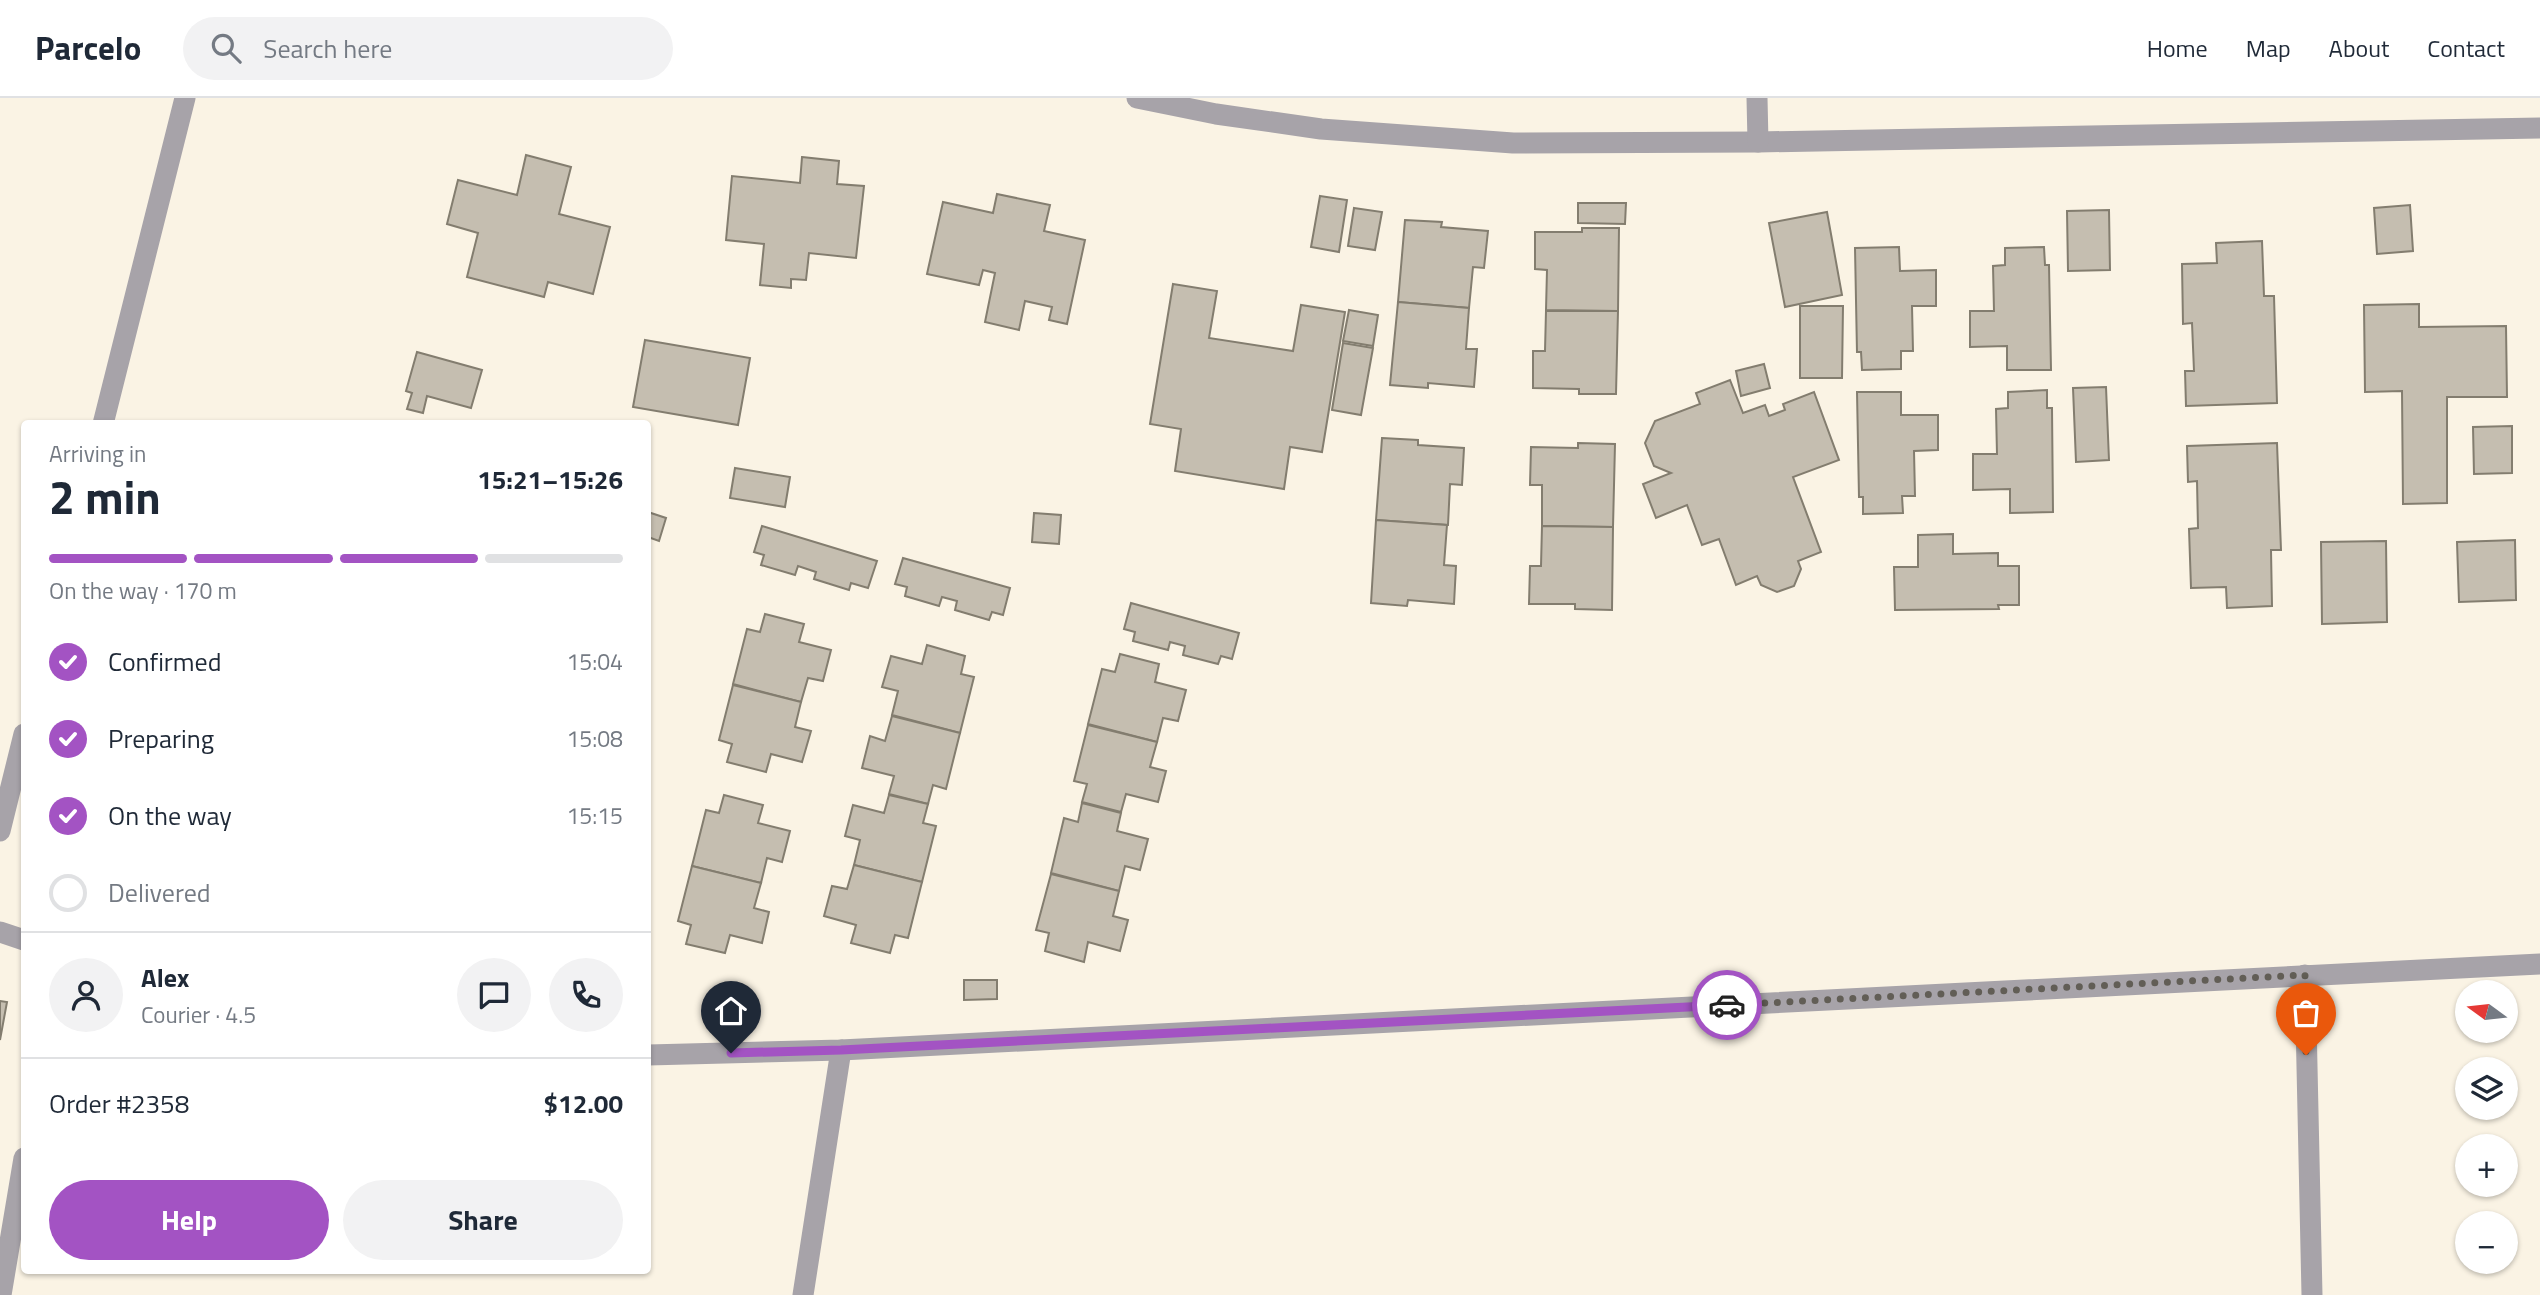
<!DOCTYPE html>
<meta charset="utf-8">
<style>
:root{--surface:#fff;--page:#f2f2f3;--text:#1f2937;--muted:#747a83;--line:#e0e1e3;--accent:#a353c3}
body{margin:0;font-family:"Titillium Web",sans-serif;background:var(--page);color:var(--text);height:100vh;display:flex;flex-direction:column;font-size:26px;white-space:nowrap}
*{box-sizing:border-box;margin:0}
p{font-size:23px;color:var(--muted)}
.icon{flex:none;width:38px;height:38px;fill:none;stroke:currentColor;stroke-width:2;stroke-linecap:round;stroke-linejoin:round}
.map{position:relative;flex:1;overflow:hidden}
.panel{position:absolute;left:21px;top:322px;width:630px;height:854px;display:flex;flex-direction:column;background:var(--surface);border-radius:7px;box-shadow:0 2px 5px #0004}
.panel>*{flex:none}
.needle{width:46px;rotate:285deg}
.buttons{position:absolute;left:2455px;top:882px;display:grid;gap:14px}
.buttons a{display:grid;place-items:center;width:63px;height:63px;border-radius:50%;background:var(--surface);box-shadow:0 2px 5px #0004;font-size:35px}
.pin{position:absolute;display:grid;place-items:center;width:60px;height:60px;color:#fff;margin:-72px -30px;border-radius:50% 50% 50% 0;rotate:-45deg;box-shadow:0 0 7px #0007}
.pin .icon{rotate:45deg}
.courier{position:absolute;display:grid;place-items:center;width:70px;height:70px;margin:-35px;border:5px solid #a353c3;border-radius:50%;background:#fff;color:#222;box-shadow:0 2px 9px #0007}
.headline em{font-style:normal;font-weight:700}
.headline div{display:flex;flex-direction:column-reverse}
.headline{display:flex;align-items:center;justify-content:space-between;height:119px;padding:0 28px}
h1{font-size:46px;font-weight:700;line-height:52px}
.bar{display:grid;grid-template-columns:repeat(4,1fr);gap:10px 7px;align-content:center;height:84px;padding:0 28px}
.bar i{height:9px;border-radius:5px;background:var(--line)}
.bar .on{background:var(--accent)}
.bar p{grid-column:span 4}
.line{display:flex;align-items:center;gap:18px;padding:0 28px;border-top:2px solid var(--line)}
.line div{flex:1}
.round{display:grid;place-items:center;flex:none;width:74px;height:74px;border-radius:37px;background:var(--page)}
ol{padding:0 28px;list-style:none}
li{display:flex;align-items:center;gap:21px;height:77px}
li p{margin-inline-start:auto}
li .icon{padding:7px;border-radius:50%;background:var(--accent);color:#fff;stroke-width:4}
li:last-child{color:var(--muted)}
li i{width:38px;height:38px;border:4px solid var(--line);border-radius:50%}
.action{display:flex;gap:14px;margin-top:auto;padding:14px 28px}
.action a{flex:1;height:80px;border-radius:42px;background:var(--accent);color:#fff;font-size:28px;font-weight:700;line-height:80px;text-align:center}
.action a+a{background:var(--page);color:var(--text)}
header{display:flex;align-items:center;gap:42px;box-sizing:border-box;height:98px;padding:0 35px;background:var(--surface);border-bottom:2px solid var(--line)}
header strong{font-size:33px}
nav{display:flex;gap:38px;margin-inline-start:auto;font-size:24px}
.search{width:490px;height:63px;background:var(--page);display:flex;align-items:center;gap:18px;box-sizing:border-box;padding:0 24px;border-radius:38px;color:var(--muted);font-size:26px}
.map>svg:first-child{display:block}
</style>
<header>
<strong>Parcelo</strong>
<div class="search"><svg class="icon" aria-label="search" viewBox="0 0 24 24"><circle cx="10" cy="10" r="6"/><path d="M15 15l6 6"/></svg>Search here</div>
<nav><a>Home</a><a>Map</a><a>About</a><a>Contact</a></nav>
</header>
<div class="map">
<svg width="2540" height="1197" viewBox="0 0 2540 1197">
<rect width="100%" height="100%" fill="#faf3e4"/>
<g fill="#c5beb0" stroke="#837d6f" stroke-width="2">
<path d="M 526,57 L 571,69 L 559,116 L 610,129 L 593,196 L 548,184 L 544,199 L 467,179 L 478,135 L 447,126 L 458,82 L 517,97 Z"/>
<path d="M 802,59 L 839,63 L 837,86 L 864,88 L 856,160 L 809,155 L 806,182 L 791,181 L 791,190 L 760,187 L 764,146 L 726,142 L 732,78 L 800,85 Z"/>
<path d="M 997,96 L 1050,107 L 1044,133 L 1085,142 L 1067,226 L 1049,222 L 1052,209 L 1025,203 L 1019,232 L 985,224 L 995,175 L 983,172 L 979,187 L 927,176 L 943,104 L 993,115 Z"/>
<path d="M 1320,98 L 1347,102 L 1339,154 L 1311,149 Z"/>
<path d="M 1578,105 L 1626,105 L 1625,126 L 1578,125 Z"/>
<path d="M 2410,107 L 2413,153 L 2377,156 L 2374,110 Z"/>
<path d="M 1354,110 L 1382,114 L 1375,152 L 1348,148 Z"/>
<path d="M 2109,112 L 2110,172 L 2068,173 L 2067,113 Z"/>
<path d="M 1827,114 L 1842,197 L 1785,209 L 1769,125 Z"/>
<path d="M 1405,122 L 1442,124 L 1441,129 L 1488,133 L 1484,170 L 1473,169 L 1469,210 L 1398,204 Z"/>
<path d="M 1582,130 L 1619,130 L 1618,213 L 1546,212 L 1547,172 L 1535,171 L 1535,134 L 1582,134 Z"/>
<path d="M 2262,143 L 2264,198 L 2274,198 L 2277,305 L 2186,308 L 2185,273 L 2194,273 L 2192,225 L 2183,226 L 2182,166 L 2217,165 L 2216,145 Z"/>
<path d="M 1899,149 L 1900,173 L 1936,172 L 1936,208 L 1912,208 L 1913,253 L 1901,253 L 1901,271 L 1862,272 L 1861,254 L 1857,254 L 1855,150 Z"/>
<path d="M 2044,149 L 2045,167 L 2049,167 L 2051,272 L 2007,272 L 2007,248 L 1970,249 L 1970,213 L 1994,213 L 1993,168 L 2005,167 L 2005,150 Z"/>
<path d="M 1173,186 L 1217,193 L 1209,240 L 1293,253 L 1301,207 L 1345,214 L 1322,354 L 1290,349 L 1284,391 L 1175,373 L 1181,331 L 1150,326 Z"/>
<path d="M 1398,204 L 1469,210 L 1466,251 L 1477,251 L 1474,289 L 1428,285 L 1428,290 L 1390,287 Z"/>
<path d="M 2419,206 L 2419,229 L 2506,228 L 2507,299 L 2447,299 L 2447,405 L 2403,406 L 2402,293 L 2365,294 L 2364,207 Z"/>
<path d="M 1800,208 L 1843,208 L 1842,280 L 1800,280 Z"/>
<path d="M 1349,212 L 1378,217 L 1373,248 L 1343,243 Z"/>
<path d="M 1546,213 L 1618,213 L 1616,296 L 1579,296 L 1579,291 L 1533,290 L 1533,253 L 1545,253 Z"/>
<path d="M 645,242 L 750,260 L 738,327 L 633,309 Z"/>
<path d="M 1343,245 L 1373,250 L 1361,317 L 1332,312 Z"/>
<path d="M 417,254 L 482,272 L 471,310 L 427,298 L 423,315 L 407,311 L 412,295 L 406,293 Z"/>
<path d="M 1764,266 L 1770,290 L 1741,298 L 1736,273 Z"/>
<path d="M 1730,282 L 1743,315 L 1765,307 L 1769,318 L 1785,312 L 1783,306 L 1814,294 L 1839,362 L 1793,379 L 1821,454 L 1798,463 L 1801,471 L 1794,488 L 1777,494 L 1761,487 L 1757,478 L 1736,487 L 1719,441 L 1702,447 L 1687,407 L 1656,420 L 1643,386 L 1671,375 L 1654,368 L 1645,345 L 1655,323 L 1700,306 L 1696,295 Z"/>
<path d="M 2106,289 L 2109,362 L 2076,364 L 2073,290 Z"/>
<path d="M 2047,292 L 2047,310 L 2052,310 L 2053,414 L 2010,415 L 2010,391 L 1973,392 L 1973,356 L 1997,356 L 1996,311 L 2008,310 L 2008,294 Z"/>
<path d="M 1857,294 L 1901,294 L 1901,317 L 1938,317 L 1938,352 L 1914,353 L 1915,398 L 1902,398 L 1903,415 L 1863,416 L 1863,399 L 1859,399 Z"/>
<path d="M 2512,328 L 2512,375 L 2474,376 L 2473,329 Z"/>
<path d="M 1382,340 L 1418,342 L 1418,347 L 1464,350 L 1462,387 L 1450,386 L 1448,427 L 1376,422 Z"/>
<path d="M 1578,345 L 1615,346 L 1613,429 L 1542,428 L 1542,387 L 1530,387 L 1531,349 L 1578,350 Z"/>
<path d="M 2277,345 L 2281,452 L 2271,452 L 2272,508 L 2227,510 L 2226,489 L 2191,490 L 2189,431 L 2198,430 L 2197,383 L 2188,384 L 2187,348 Z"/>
<path d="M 735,370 L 790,379 L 785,409 L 730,400 Z"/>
<path d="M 648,414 L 666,420 L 659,443 L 648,439 Z"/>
<path d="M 1034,415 L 1061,417 L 1059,446 L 1032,444 Z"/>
<path d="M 1376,422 L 1447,427 L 1444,467 L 1456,468 L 1454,506 L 1408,502 L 1407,508 L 1371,505 Z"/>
<path d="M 762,428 L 877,463 L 868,490 L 851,485 L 849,492 L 814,481 L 816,474 L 798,468 L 795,477 L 761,467 L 764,457 L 754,454 Z"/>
<path d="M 1542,428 L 1613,429 L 1612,512 L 1575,511 L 1575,506 L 1529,506 L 1530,468 L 1541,468 Z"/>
<path d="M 1953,436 L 1953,456 L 1998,455 L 1998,468 L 2019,468 L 2019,507 L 1998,507 L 1999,511 L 1895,512 L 1894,469 L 1918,469 L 1918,437 Z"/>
<path d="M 2515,442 L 2516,502 L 2459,504 L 2457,444 Z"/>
<path d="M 2386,443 L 2387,524 L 2322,526 L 2321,444 Z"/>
<path d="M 903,460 L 1010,490 L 1003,517 L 992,514 L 989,522 L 955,512 L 957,503 L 942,499 L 939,508 L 905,498 L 907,489 L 895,486 Z"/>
<path d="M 1131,505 L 1239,535 L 1232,561 L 1221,558 L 1218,566 L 1183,557 L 1185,548 L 1170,544 L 1168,552 L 1133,543 L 1135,534 L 1124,531 Z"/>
<path d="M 765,516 L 804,526 L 799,544 L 831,552 L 823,583 L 808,580 L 801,604 L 733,586 L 747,531 L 760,534 Z"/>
<path d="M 927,547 L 965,558 L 961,576 L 974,579 L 960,635 L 892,617 L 898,593 L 882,589 L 891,558 L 922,566 Z"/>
<path d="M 1120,556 L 1159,566 L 1155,584 L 1186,592 L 1178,623 L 1163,620 L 1157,644 L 1088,626 L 1102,571 L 1115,574 Z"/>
<path d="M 733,587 L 801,604 L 795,629 L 811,633 L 802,664 L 771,656 L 766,674 L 727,664 L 732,646 L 719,642 Z"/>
<path d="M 892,618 L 960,635 L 946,691 L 933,687 L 928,706 L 889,696 L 894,678 L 862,670 L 870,638 L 885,643 Z"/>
<path d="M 1088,627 L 1157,644 L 1150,669 L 1166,673 L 1158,704 L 1126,696 L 1121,714 L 1082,704 L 1087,686 L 1074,683 Z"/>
<path d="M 724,697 L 763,707 L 758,725 L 790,733 L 782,764 L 767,760 L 761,785 L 692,768 L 706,712 L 719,715 Z"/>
<path d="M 889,697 L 928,706 L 923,725 L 936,728 L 922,784 L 854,767 L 860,742 L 845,738 L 853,707 L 884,715 Z"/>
<path d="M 1082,705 L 1121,715 L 1117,733 L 1148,741 L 1140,772 L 1125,768 L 1119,793 L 1051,775 L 1064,720 L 1078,724 Z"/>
<path d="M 854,767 L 922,784 L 908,840 L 895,837 L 890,855 L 851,845 L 856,827 L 824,818 L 832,788 L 847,791 Z"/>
<path d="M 692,768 L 761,785 L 754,810 L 769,814 L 762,845 L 730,837 L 725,855 L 686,846 L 691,827 L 678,823 Z"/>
<path d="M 1051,776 L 1119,793 L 1113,818 L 1128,822 L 1120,853 L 1088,844 L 1084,864 L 1045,853 L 1049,835 L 1036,832 Z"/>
<path d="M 964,882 L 997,882 L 997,901 L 964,902 Z"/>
<path d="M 0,903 L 7,904 L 0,942 Z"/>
</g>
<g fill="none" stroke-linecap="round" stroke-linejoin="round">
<g stroke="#a7a3a9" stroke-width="21">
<path d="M 1137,0 L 1216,16 L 1321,31 L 1513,45 L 1758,44 L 2540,30"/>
<path d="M 1757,0 L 1758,44"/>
<path d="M 103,326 L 185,0"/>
<path d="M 0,733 L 24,636"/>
<path d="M 0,834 L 24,842"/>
<path d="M 2305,877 L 2312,1197"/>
<path d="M 648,957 L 841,952 L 2540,866"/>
<path d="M 1,1197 L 24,1060"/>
<path d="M 803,1197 L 841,952"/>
</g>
</g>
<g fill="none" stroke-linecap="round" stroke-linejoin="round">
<path stroke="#625e56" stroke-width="7" stroke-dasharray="0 12.6" d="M 1727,907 L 2305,877 L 2306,957"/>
<path stroke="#a353c3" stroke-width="9" d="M 731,955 L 841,952 L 1727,907"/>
</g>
</svg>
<div class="buttons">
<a><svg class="needle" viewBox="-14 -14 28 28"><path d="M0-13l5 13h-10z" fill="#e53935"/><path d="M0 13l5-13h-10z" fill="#747a83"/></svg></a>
<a><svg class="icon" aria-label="layers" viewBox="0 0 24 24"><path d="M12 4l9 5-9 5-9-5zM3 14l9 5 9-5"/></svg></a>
<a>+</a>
<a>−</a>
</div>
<div class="pin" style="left:2306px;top:957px;background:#ea580c"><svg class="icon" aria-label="bag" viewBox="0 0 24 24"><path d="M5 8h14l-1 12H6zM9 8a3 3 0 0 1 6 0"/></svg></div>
<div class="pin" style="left:731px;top:955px;background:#1f2937"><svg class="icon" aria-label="home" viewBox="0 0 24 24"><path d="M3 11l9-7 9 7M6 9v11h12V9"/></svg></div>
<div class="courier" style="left:1727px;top:907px"><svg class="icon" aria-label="car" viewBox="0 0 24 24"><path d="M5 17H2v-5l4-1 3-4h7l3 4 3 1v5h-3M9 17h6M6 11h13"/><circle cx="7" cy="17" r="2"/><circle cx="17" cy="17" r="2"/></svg></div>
<section class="panel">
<div class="headline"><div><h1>2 min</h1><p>Arriving in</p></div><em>15:21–15:26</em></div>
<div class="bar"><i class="on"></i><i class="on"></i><i class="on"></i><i></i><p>On the way · 170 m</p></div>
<ol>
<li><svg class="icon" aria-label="check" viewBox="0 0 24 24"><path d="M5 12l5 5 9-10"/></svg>Confirmed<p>15:04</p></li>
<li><svg class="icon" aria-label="check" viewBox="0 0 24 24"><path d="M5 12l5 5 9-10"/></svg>Preparing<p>15:08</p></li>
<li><svg class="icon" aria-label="check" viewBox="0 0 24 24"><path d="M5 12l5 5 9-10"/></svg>On the way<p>15:15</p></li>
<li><i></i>Delivered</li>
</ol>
<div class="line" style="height:126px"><a class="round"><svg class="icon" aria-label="person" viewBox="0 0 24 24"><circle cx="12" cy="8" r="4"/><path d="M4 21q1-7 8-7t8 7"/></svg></a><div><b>Alex</b><p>Courier · 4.5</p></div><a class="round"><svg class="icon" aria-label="chat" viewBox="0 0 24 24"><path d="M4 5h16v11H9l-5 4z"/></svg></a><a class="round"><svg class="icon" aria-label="phone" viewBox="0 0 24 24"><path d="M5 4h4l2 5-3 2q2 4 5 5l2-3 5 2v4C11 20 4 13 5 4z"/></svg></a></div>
<div class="line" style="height:91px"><div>Order #2358</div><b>$12.00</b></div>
<div class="action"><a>Help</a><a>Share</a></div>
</section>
</div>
